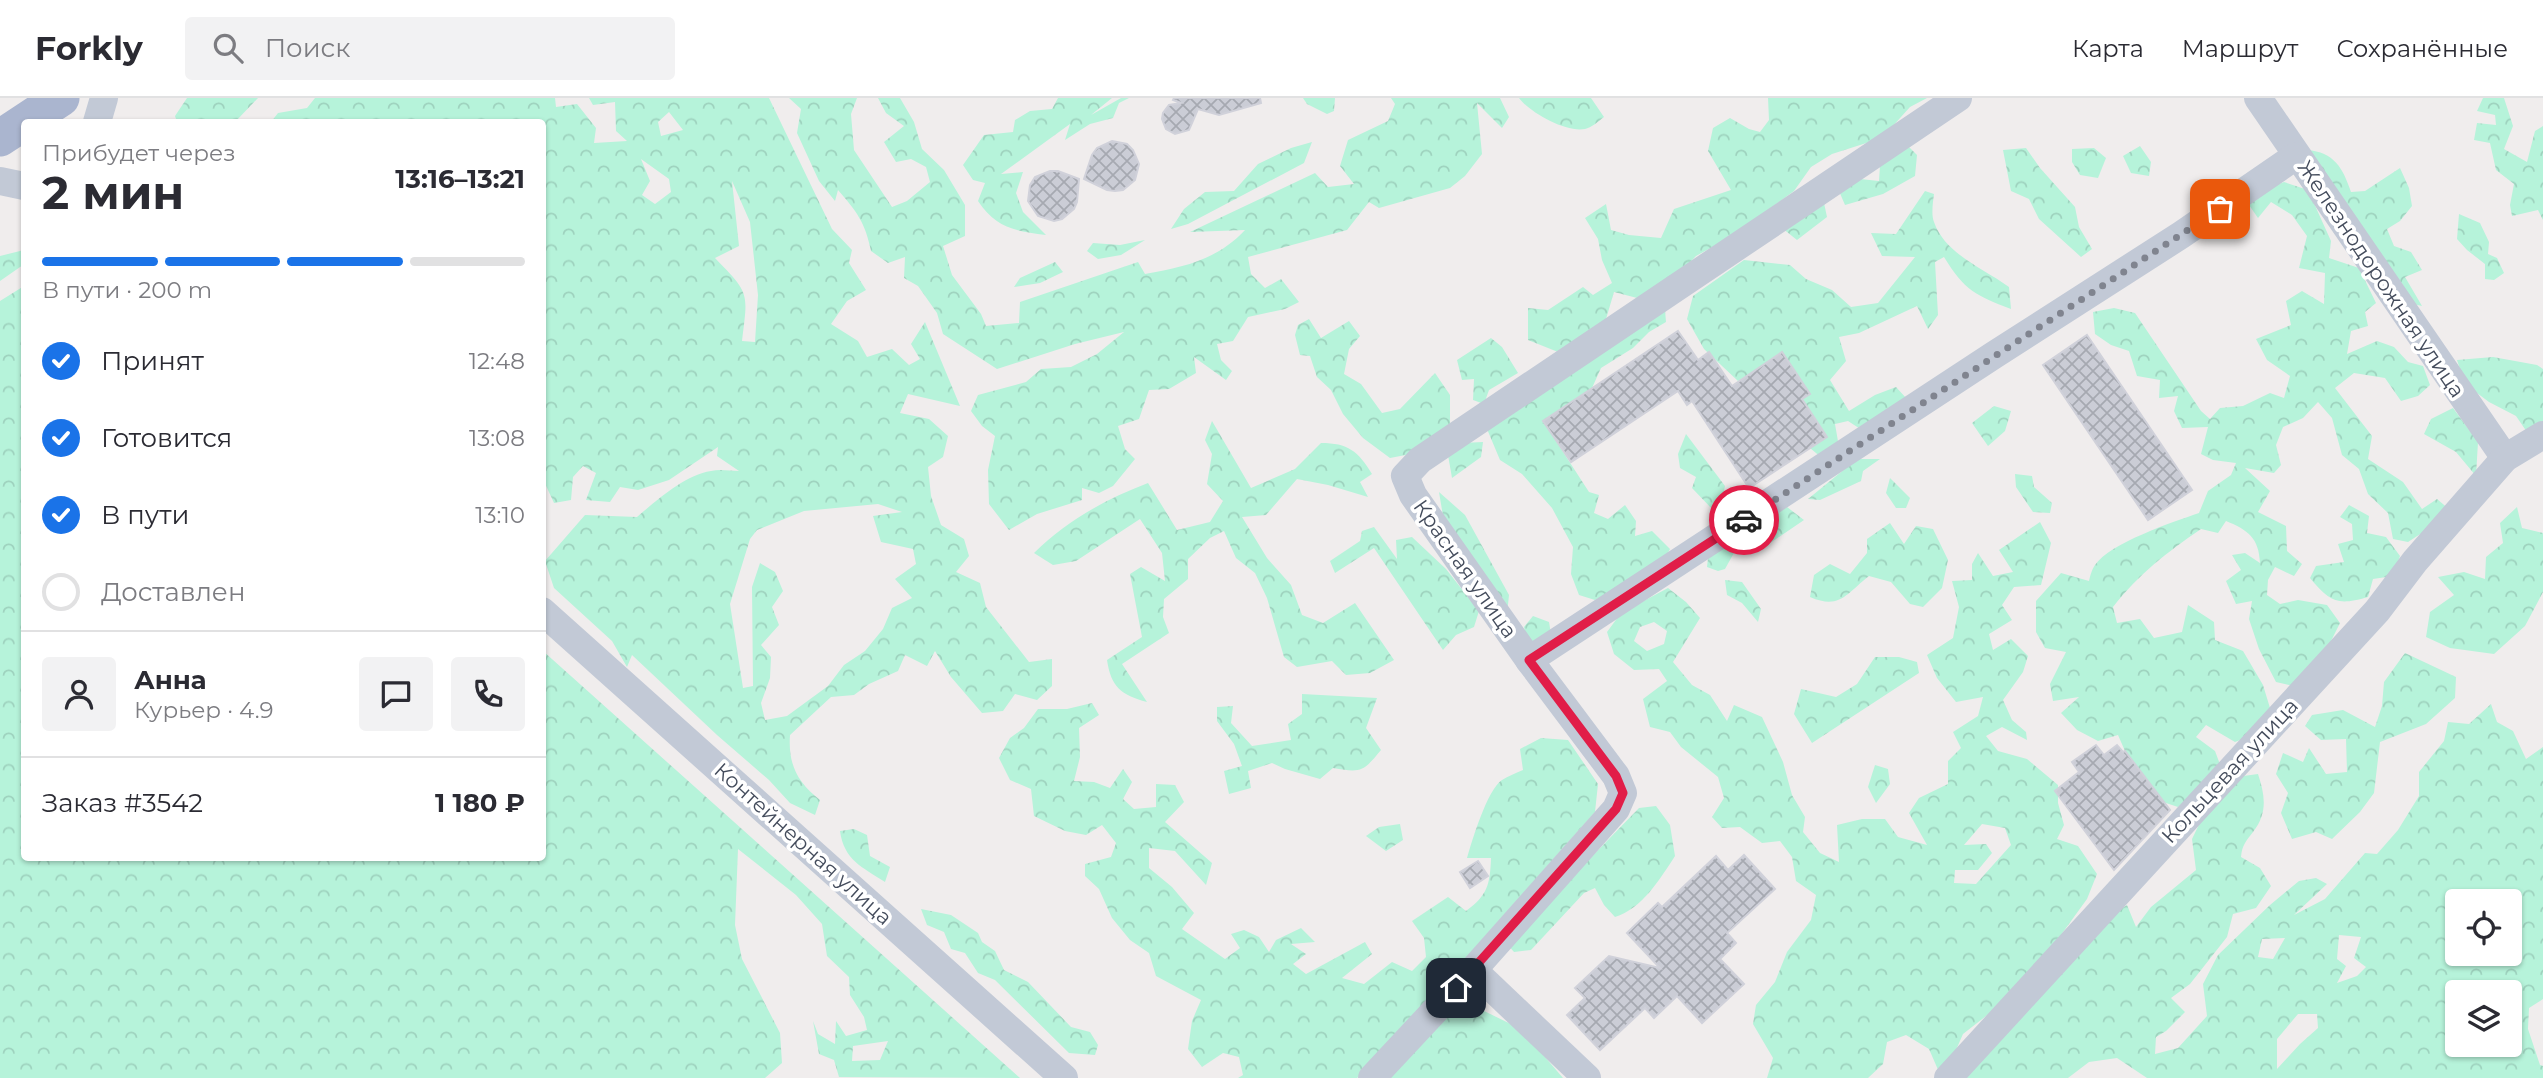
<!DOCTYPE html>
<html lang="ru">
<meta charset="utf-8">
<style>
:root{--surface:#fff;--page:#f2f2f3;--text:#2b2b33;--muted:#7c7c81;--line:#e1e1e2;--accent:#1a73e8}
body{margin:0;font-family:Montserrat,sans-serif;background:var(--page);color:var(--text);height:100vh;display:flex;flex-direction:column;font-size:26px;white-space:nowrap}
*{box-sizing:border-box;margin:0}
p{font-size:23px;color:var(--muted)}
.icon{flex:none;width:38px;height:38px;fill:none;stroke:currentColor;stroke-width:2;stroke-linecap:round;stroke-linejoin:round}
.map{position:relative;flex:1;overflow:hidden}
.drawer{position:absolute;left:21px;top:21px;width:525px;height:742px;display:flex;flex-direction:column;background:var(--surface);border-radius:7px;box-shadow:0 2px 5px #0004}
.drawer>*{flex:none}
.controls{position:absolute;left:2445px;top:791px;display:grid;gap:14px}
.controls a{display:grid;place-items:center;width:77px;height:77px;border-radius:7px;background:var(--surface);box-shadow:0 2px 5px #0004;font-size:35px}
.pin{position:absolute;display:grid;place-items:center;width:60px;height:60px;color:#fff;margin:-30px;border-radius:14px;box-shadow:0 4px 10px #0006}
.courier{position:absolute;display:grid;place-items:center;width:70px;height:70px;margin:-35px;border:5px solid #e11d48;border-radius:50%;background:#fff;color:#222;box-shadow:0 2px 9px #0007}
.headline em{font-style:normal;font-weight:700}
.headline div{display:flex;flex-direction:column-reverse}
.headline{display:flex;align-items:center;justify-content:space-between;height:119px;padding:0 21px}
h1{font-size:46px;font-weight:700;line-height:52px}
.bar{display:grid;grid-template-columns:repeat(4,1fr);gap:10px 7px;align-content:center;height:84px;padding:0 21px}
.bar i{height:9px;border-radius:5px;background:var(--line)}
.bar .on{background:var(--accent)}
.bar p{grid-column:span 4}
.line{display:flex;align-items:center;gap:18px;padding:0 21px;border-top:2px solid var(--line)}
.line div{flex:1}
.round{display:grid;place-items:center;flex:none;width:74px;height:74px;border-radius:7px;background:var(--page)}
ol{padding:0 21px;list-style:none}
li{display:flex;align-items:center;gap:21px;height:77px}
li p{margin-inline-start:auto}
li .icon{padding:7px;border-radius:50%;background:var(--accent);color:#fff;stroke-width:4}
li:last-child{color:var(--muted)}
li i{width:38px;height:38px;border:4px solid var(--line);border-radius:50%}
header{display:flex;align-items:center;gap:42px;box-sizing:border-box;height:98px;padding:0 35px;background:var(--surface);border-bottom:2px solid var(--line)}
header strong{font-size:33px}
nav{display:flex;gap:38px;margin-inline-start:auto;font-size:24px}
.search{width:490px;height:63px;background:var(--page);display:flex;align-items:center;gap:18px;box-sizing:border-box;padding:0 24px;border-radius:7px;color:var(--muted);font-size:26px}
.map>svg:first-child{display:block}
</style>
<header>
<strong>Forkly</strong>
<div class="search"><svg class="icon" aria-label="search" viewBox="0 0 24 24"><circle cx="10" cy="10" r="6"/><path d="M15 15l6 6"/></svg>Поиск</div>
<nav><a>Карта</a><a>Маршрут</a><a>Сохранённые</a></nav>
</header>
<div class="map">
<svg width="2543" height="980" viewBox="0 0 2543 980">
<defs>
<pattern id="forest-crowns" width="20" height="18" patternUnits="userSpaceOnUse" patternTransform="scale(1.75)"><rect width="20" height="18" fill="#b6f3da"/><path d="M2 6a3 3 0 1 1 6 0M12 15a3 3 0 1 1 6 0" fill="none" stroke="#9ed2be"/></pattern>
<pattern id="building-cross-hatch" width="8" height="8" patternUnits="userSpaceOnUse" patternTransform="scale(1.75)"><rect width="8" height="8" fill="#cbcdd6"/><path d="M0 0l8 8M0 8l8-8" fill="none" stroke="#a6a9b1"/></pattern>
</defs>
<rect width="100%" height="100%" fill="#f0eded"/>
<g fill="url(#forest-crowns)" fill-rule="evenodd">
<path d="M 187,0 L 258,0 L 235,24 L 177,24 L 175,18 Z"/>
<path d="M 315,0 L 555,0 L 556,9 L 577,6 L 596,30 L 594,45 L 627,43 L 616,33 L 615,4 L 593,7 L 589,0 L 769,0 L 832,131 L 852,152 L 849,165 L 866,192 L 847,203 L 831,226 L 858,243 L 867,259 L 892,251 L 909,267 L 920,261 L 911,246 L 925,224 L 960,308 L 908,296 L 900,315 L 929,321 L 948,338 L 943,359 L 928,369 L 931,398 L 941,427 L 964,441 L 969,458 L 956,474 L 980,485 L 986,509 L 1029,564 L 1052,561 L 1052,588 L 1037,602 L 1015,596 L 1003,613 L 982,615 L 951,579 L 935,553 L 927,568 L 905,557 L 898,573 L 869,586 L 854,597 L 831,599 L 790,637 C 788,666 797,684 820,702 L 815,717 L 790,705 L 769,682 L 717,637 L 632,557 L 627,569 L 612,543 L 554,490 L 545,463 L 585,417 L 637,419 C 657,402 685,377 711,373 C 720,371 730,373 739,373 L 717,358 L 718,349 L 669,382 L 638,392 L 620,389 L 610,404 L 586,402 L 596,375 L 583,368 L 573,379 L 571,402 L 554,405 L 542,379 L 542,24 L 271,24 L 278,15 L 307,10 ZM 669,14 L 683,32 L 661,38 L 658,24 ZM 641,61 L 669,81 L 671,94 L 655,106 L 642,97 L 650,83 ZM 732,83 L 750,124 L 758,197 L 755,244 L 742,243 C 748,194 750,196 715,160 L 739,148 ZM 878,406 L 902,414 L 873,418 L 881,444 L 913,451 L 916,466 L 895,481 L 912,500 L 892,510 L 883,531 L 865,553 L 844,567 L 828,588 L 787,618 L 765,622 L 761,605 L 770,580 L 771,559 L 761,547 L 779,527 L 772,509 L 783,493 L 775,474 L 760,465 L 752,489 L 753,588 L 743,590 L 730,506 L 750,441 L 757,432 L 804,413 Z"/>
<path d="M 789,0 L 857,0 L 851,16 L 854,52 L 892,109 L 907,103 L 930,84 L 926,69 L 911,61 L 896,64 L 884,44 L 904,28 L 886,15 L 878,0 L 900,0 L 914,24 L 922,51 L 944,72 L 965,107 L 965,138 L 943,148 L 952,177 L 981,216 L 986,228 L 1019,225 L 1020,204 L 1138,164 L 1145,176 C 1184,169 1217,162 1245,132 L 1190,134 L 1315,75 L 1328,89 L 1354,86 L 1340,68 L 1348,42 L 1388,23 L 1395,6 L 1391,0 L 1500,0 L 1509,19 L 1502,30 L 1477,5 L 1482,56 L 1465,78 L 1450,90 L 1379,110 L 1369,104 L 1347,132 L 1248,159 L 1251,176 L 1265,190 L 1281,181 L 1299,204 L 1285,211 L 1248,219 L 1233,243 L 1217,246 L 1221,262 L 1232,273 L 1226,282 L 1194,259 L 1196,275 L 1169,291 L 1149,292 L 1139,321 L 1118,328 L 1125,351 L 1135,361 L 1113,388 L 1099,395 L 1082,390 L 1082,402 L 1037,416 L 1009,432 L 989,406 L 988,372 L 995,338 L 982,328 L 971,313 L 978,297 L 1026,284 L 1041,271 L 1071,269 L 1097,256 L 1124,234 L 1075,246 L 997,271 L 943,236 L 937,215 L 918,188 L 904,180 L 905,159 L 888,165 L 871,153 C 865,124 857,114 838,92 L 835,103 L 819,83 L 797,35 L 801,11 Z"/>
<path d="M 1058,0 L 1112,0 L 1091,17 L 1121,0 L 1129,0 L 1119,5 L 1113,20 L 1090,26 L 1065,42 L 1070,26 L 1001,76 L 1023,74 L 1016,95 L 1023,114 L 1046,137 C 1015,133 996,130 978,103 L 985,85 L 973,82 L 963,67 L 984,37 L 1013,34 L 1015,22 L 1030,13 L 1052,11 Z"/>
<path d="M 1303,0 L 1335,0 L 1334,13 L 1327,16 L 1307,6 Z"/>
<path d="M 1519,0 L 1591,0 L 1604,19 C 1599,23 1591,30 1585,31 C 1566,35 1529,14 1519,0 Z"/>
<path d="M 1768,0 L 1927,0 L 1910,9 L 1882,40 L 1832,56 L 1811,69 L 1794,93 L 1734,137 L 1696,158 L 1675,180 L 1641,201 L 1614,194 L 1606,221 L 1558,254 L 1528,242 L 1528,210 L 1548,212 L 1583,189 L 1593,197 L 1612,185 L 1602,162 L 1598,141 L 1585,120 L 1606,106 L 1611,132 L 1629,137 L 1661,140 L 1674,111 L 1731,92 L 1708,53 L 1713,30 L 1730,20 L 1749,31 L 1760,34 L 1769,22 Z"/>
<path d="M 2483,0 L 2504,0 L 2513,28 L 2504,51 L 2527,64 L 2535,33 L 2543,28 L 2543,122 L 2538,112 L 2512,118 L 2510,107 L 2514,86 L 2496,72 L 2490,45 L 2474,42 L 2477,25 L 2496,27 L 2495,17 L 2477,13 Z"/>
<path d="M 1312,44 L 1304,65 L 1188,126 L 1171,131 L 1184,111 L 1205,94 L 1234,93 L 1258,66 L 1291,50 Z"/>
<path d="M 2140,48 L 2151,64 L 2149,78 L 2131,75 L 2123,58 Z"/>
<path d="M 1909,49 L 1917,57 L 1915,78 L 1883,96 L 1845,107 L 1839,93 L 1860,81 L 1879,83 L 1880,68 Z"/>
<path d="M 2026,50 L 2040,70 L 2075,109 L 2079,129 L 2092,151 L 2081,159 L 2039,121 L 2029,101 L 2011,93 L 2003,52 Z"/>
<path d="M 2094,50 L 2106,60 L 2098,80 L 2080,77 L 2072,64 L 2072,51 Z"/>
<path d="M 2307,52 C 2334,54 2343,70 2351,94 L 2365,93 L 2400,70 L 2409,90 L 2412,108 L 2400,123 L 2387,131 L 2394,148 L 2411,154 L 2422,172 L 2405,179 L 2422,208 L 2409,205 L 2403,187 L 2386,172 Z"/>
<path d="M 2284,84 L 2308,92 L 2331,143 L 2329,160 L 2359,170 L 2376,205 L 2365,214 L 2368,228 L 2351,233 L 2347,256 L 2377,243 L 2394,249 L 2408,264 L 2423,268 L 2430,287 L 2418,298 L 2401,303 L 2385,280 L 2354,275 L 2335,290 L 2372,338 L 2368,361 L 2403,384 L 2422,411 L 2437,401 L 2450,412 L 2431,429 L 2408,444 L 2393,441 L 2388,415 L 2368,396 L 2359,371 L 2342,357 L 2332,320 L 2318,304 L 2303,320 L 2283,329 L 2276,347 L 2281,367 L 2274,375 L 2245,370 L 2270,393 L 2258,414 L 2286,428 L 2287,453 L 2302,466 L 2294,478 L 2275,469 L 2268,482 L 2267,497 L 2280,506 L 2298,502 L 2327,507 L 2340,525 L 2322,561 L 2293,588 L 2276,584 L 2259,551 L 2249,521 L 2252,503 L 2236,506 L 2226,483 L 2241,472 L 2232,457 L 2245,455 L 2260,465 C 2259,440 2248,432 2226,423 L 2218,435 L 2201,431 C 2166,455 2140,475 2113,509 L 2117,525 L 2140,521 L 2154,540 L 2182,534 L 2188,507 L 2214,524 L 2215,542 L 2243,553 L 2263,587 L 2270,610 L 2251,638 L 2235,644 L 2206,627 L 2196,639 L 2215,653 L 2221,669 L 2178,709 L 2163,704 L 2125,653 L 2118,637 L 2098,643 L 2077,632 L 2061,615 L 2079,599 L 2053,603 L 2050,586 L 2066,554 L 2045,550 L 2036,534 L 2036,503 L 2061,475 L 2089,483 C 2090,478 2092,471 2095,467 C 2110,445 2173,424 2199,415 L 2208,393 L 2231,377 L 2236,365 L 2213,362 L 2201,356 L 2208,329 L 2182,330 L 2174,313 L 2178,298 L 2159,300 L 2160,282 L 2137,278 L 2129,253 L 2111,247 L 2095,236 L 2093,214 L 2114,210 L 2135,215 L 2201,313 L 2210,321 L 2220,310 L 2243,308 L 2270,295 L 2284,300 L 2290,278 L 2267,262 L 2256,241 L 2291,227 L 2286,203 L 2302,193 L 2324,206 L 2325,175 L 2299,170 L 2307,138 L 2292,117 L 2271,104 L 2258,120 L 2249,107 L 2262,93 Z"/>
<path d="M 1925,93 L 1934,96 C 1933,104 1931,117 1934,124 C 1945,156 1983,170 2009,189 L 2011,211 C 1975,197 1965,193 1944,159 L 1935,164 L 1938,217 L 1928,231 L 1917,208 L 1859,235 L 1839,239 L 1846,263 L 1830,282 L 1849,313 L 1875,297 L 1896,289 L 1907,301 L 1865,334 L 1848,323 L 1835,326 L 1839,349 L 1822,360 L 1810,350 L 1827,338 L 1802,301 L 1809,296 L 1782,255 L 1738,283 L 1704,251 L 1687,221 L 1693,198 L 1744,162 L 1790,167 L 1806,181 L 1832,192 L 1851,209 L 1878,205 L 1915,159 L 1882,158 L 1871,135 L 1896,136 Z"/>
<path d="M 1824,105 L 1827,119 L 1797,142 L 1782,130 Z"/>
<path d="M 2459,116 L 2480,125 L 2489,144 L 2488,156 L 2497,160 L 2504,175 L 2494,182 L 2485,181 L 2485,166 L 2467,152 L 2457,141 Z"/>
<path d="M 1145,142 L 1121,157 L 1098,161 L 1087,153 L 1093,145 L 1120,147 Z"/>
<path d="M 24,152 L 24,169 L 23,167 L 0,183 L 0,158 Z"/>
<path d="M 1055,164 L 1063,174 L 1040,185 L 1014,189 L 1020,180 Z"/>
<path d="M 24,188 L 24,760 L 542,760 L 543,553 L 1020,980 L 839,979 L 834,962 L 819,956 L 813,923 L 818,936 L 835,946 L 836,923 L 846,938 L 867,932 L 864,919 L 850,897 L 849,879 L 827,858 L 822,826 L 796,797 L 738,751 L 735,827 L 742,861 L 780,935 L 782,965 L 765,980 L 0,980 L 0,203 ZM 888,943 L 880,962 L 852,963 L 853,948 Z"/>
<path d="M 1665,212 L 1666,224 L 1649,234 L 1633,250 L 1601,270 L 1592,290 L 1543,323 L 1589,394 L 1599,397 L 1594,415 L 1608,421 L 1625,407 L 1636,423 L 1635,438 L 1652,433 L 1670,451 L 1662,466 L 1595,502 L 1579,497 L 1571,476 L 1573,449 L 1552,410 L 1522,376 L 1500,362 L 1487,331 Z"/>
<path d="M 1309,221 L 1321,240 L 1349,223 L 1360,238 L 1349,251 L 1344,276 L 1361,286 L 1382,315 L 1400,311 L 1435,275 L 1450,297 L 1450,329 L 1416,355 L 1390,360 L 1363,340 L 1343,316 L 1331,292 L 1317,279 L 1310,258 L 1300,257 L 1295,237 L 1298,227 Z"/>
<path d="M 1491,240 L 1502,249 L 1518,275 L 1489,292 L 1484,306 L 1473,302 L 1474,281 L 1462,282 L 1457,262 Z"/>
<path d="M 2493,259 L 2537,267 L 2543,271 L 2543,336 L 2529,337 L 2516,318 L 2489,304 L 2465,286 L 2457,262 Z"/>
<path d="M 1994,308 L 2011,313 L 2005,333 L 1988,348 L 1972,325 Z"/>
<path d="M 2453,310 L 2478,344 L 2476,378 L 2456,354 L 2424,336 L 2431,321 Z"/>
<path d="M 1212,323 L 1251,390 L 1295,371 L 1321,345 C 1348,345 1358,353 1372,376 L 1360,384 L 1368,399 L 1328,387 L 1297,381 L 1266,417 L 1242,419 L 1267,460 L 1291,487 L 1302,517 L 1323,525 L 1355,505 L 1394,562 L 1370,575 L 1346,577 L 1332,563 L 1297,569 L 1284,559 L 1267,500 L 1255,475 L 1236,460 L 1224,433 L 1210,440 L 1188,461 L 1188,481 L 1164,501 L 1163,519 L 1169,535 L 1122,566 L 1147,604 C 1121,597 1111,589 1107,562 L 1142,539 L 1130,476 L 1141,469 L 1165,483 L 1162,455 L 1140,421 L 1076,463 L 1053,467 L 1034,455 C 1066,423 1106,401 1148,385 L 1177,432 L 1210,424 L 1223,403 L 1207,386 L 1212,356 L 1205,342 Z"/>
<path d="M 1686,336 L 1725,388 L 1721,407 L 1713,412 L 1692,390 L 1696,379 L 1680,370 L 1678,356 Z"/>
<path d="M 1483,344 L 1481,359 L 1452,380 L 1448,357 L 1462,345 Z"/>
<path d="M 1857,361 L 1880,361 L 1863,373 L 1861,383 L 1820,402 L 1808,401 Z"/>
<path d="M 2015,376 L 2032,378 L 2034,389 L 2052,405 L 2050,415 L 2033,414 L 2016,389 Z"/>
<path d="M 1890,380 L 1910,400 L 1906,410 L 1896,410 L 1886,395 Z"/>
<path d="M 1439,394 L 1465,417 L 1509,497 L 1507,516 L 1444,424 Z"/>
<path d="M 2349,407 L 2369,418 L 2367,435 L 2386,439 L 2400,458 L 2393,478 L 2373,481 L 2368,499 C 2337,508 2330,504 2310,480 L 2316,468 L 2344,464 L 2338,446 L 2353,442 L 2352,426 L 2340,419 Z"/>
<path d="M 1787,409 L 1804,422 L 1760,452 L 1755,444 L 1735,453 L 1725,471 L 1718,473 L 1707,469 L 1708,460 Z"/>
<path d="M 2517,409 L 2522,430 L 2543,435 L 2543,494 L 2525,528 L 2494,556 L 2450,550 L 2426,539 L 2430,514 L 2454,497 L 2438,479 L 2464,474 L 2485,481 L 2486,459 L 2503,445 L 2500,425 Z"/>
<path d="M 2040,424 L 2051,445 L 2041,487 L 2014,489 L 2002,507 L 2012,522 L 1989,536 L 1993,552 L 2011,541 L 2028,558 L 2023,574 L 2003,602 L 2012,622 L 2026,634 L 2027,642 L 2002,629 L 1986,638 L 1998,653 L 2027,661 L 2058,687 L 2058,705 L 2064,727 L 2057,741 L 2078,748 L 2097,776 L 2087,801 L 2037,870 L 2004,904 L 1963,936 L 1952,961 L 1939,974 L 1929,951 L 1906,937 L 1887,944 L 1883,966 L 1868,980 L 1767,980 L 1773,960 L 1753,926 L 1756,907 L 1775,884 L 1787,854 L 1811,822 L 1816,797 L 1796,783 L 1792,759 L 1780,743 L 1762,745 L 1740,729 L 1722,730 L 1712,719 L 1724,700 L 1718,679 L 1681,649 L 1670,634 L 1650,629 L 1643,601 L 1667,583 L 1659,571 L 1634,572 L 1614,556 L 1607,534 L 1621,515 L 1668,490 L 1686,504 L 1700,520 L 1673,564 L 1692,587 L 1710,597 L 1727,623 L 1734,607 L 1762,619 L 1783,664 L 1792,697 L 1805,719 L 1803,734 L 1820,755 L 1839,764 L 1837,727 L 1862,721 L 1885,721 L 1898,739 L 1927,747 L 1909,715 L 1919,700 L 1948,686 L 1948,663 L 1961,650 L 1953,634 L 1978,618 L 1983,599 L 1956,604 L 1937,580 L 1927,557 L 1953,540 L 1959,509 L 1952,483 L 1972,482 L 1972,466 L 1978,455 L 1993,478 L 2013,474 L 1999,452 ZM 1654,524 L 1667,533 L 1664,546 L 1647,553 L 1634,543 L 1640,529 ZM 1982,726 L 2005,730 L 2011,747 L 1976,786 L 1954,785 L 1955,772 L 1978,772 L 1992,755 L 1986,746 L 1964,747 Z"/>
<path d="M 1890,425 L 1904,446 L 1916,428 L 1933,431 L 1948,462 L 1942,490 L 1923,509 L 1910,506 L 1891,484 L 1869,478 C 1846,496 1840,512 1810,499 L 1814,477 L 1830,466 L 1850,476 L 1867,455 L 1867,441 Z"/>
<path d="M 1374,429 L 1397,461 L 1396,442 L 1412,439 L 1446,471 L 1479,513 L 1474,529 L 1456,537 L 1443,552 L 1374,450 L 1335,475 L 1330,463 L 1360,443 L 1362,433 Z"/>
<path d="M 1725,482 L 1742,484 L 1761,511 L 1758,524 L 1742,505 L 1727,497 Z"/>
<path d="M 1533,518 L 1549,524 L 1551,536 L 1527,547 L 1524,529 Z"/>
<path d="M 2405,555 L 2456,579 L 2455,600 L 2426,626 L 2380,644 L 2374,695 L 2360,714 L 2332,741 L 2316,734 L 2292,741 L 2281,715 L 2288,695 L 2276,676 L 2283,655 L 2303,664 L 2309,650 L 2326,676 L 2347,674 L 2346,641 L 2321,642 L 2305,628 L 2312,617 L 2343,612 L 2375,629 L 2382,608 L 2384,584 Z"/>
<path d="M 1875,559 L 1899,559 L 1917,564 L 1919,575 L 1812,645 L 1794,616 L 1801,591 L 1836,599 L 1857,586 Z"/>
<path d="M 1302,596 L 1377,600 L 1366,630 L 1381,652 C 1363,674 1361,675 1333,670 L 1320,681 L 1285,671 L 1272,665 L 1248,673 L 1251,690 L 1229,696 L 1224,673 L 1242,668 L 1234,646 L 1217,623 L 1217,609 L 1233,608 L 1231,625 L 1252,648 L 1291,642 L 1288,626 L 1302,616 Z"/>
<path d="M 1092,605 L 1099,617 L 1079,630 L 1080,659 L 1074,683 L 1094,684 L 1110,690 L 1123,671 L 1132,684 L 1123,701 L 1134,711 L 1156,709 L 1156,686 L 1175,687 L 1184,704 L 1165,724 L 1212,765 L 1206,787 L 1175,753 L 1149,750 L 1149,770 L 1172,789 L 1194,815 L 1182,831 L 1225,861 L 1240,850 L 1231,836 L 1244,832 L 1259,839 L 1269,854 L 1276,842 L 1301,830 L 1315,844 L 1291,846 L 1306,856 L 1293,866 L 1306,876 L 1365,844 L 1372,856 L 1342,880 L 1364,886 L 1392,864 L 1412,873 L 1426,859 L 1424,840 L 1412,823 L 1448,799 L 1466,813 C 1488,797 1490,786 1491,760 L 1467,760 C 1472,743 1487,692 1502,682 C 1508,678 1516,675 1523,672 L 1520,651 L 1541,640 L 1568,642 L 1598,686 L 1595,714 L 1370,968 L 1357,980 L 1238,980 L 1243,977 L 1239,959 L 1223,955 L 1202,969 L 1188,951 L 1192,923 L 1201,902 L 1156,878 L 1149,855 L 1130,842 L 1112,820 L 1099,791 L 1085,778 L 1085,766 L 1111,759 L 1116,745 L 1102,727 L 1086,737 L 1065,733 L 1034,718 L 1031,691 L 1010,682 L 999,660 L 1010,640 L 1024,630 L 1038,611 L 1067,611 Z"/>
<path d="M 2491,606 L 2497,624 L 2513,633 L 2526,661 L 2543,649 L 2543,901 L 2529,910 L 2528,931 L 2540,967 L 2543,968 L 2543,980 L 2147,980 L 2117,960 L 2089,964 L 2068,980 L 1965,980 L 2102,823 L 2127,807 L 2136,829 L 2151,809 L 2196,772 L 2192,741 L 2208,708 L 2236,679 L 2258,676 C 2265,697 2268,715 2253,734 C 2246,743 2242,747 2241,759 L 2260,770 L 2271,788 L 2256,810 L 2233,816 L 2227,839 L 2190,886 L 2171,900 L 2185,914 L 2166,933 L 2156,939 L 2155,956 L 2178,950 L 2207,918 L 2203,886 L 2218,857 L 2270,807 L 2299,783 L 2316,780 L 2327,786 L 2294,817 L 2325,801 L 2365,755 L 2377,756 L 2398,732 L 2419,698 L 2419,674 L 2444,643 L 2448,624 L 2469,626 ZM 2457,803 L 2510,803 L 2510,856 L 2457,856 ZM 2339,837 L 2361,839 L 2354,860 L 2366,869 L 2357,878 L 2337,885 L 2346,868 L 2337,861 ZM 2285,840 L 2273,861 L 2258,859 L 2262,841 ZM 2457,894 L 2510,894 L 2510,947 L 2457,947 ZM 2298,916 L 2317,916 L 2318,930 L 2300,946 L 2277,971 L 2277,941 Z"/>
<path d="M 1875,667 L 1888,671 L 1890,686 L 1876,705 L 1868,689 Z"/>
<path d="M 1656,708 L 1670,727 L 1675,758 C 1660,781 1642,811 1615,819 L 1604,807 L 1595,790 L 1584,795 L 1531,852 L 1514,854 L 1507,846 L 1639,710 Z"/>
<path d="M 1400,726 L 1403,742 L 1386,753 L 1366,738 L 1379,729 Z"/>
<path d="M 854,731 L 867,737 L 870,758 L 890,769 L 885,784 C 862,769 844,762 840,733 Z"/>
<path d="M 921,811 L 951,817 L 978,835 L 982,844 L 995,853 L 1004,872 L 1028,884 L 1071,929 L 1090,934 L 1098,947 L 1095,957 L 1069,955 L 995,882 L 978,875 L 965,855 L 951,851 L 944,834 L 927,827 Z"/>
<path d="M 1452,910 L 1480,911 L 1521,931 L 1563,980 L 1384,980 Z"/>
</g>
<g fill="url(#building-cross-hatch)" stroke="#d0d1da" stroke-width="2">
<path d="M 1174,0 L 1260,0 L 1261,5 L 1219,17 L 1198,11 L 1189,32 L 1175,36 L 1166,31 L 1162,21 L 1163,15 L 1169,7 L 1181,5 L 1173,2 Z"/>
<path d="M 1112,43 L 1127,46 L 1133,52 L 1139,66 L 1135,82 L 1123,92 L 1115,93 L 1107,92 L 1084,81 L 1092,57 L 1097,50 Z"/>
<path d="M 1050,73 L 1058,73 L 1079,81 L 1077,104 L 1074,111 L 1062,121 L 1054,123 L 1038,118 L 1028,103 L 1030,87 L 1035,79 Z"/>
<path d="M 1678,233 L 1698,262 L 1709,254 L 1732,288 L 1782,254 L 1810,296 L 1802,301 L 1827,339 L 1749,390 L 1692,303 L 1687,307 L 1678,293 L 1571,364 L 1543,323 Z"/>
<path d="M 2087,237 L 2192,392 L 2148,422 L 2043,267 Z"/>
<path d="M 2096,647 L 2104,657 L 2117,647 L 2123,654 L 2125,653 L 2170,712 L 2114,772 L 2055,693 L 2079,674 L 2072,664 Z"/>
<path d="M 1744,757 L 1775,791 L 1727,835 L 1736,845 L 1720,861 L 1744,886 L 1702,925 L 1677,898 L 1654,920 L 1645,910 L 1600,952 L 1567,917 L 1585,900 L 1575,890 L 1609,858 L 1660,870 L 1627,835 L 1658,805 L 1662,809 L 1716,758 L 1728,772 Z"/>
<path d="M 1478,763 L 1488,778 L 1470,790 L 1460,774 Z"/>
</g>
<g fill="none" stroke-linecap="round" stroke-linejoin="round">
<g stroke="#c2c9d6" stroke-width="28">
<path d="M 2258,0 L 2505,360"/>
<path d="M 97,24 L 104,0"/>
<path d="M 0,83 L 24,88"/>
<path d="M 542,513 L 1064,980"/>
<path d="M 1529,562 L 1994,257 L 2181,137 L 2296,58"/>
<path d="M 1473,872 L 1587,980"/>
<path d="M 1372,980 L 1473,872 L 1616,711 L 1623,695 L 1616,678 L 1529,562 L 1413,397 L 1405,378 L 1420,362 L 1958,0"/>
<path d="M 1948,980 L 2377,513 L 2415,463 L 2505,360 L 2543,337"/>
</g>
<path stroke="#aab5cf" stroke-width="37" d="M 0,40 L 61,0"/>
</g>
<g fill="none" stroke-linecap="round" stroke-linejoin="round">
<path stroke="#80848f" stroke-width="7" stroke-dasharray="0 12.6" d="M 1744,422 L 2220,111"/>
<path stroke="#e11d48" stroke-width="9" d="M 1456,890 L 1616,711 L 1623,695 L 1616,678 L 1529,562 L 1744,422"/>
</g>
<g text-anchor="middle" stroke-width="7" stroke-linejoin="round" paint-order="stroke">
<g font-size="21" fill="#444c5c" stroke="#fff">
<text transform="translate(2381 181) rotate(56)" y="7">Железнодорожная улица</text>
<text transform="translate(1465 471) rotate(55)" y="7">Красная улица</text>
<text transform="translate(2230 673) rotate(-47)" y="7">Кольцевая улица</text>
<text transform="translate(803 746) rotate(42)" y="7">Контейнерная улица</text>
</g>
</g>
</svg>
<div class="controls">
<a><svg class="icon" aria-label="locate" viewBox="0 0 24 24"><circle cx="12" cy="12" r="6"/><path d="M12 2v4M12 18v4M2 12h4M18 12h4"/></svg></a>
<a><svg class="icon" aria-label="layers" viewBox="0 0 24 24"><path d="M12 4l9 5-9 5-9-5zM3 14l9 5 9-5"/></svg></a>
</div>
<div class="pin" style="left:2220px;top:111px;background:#ea580c"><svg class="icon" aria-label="bag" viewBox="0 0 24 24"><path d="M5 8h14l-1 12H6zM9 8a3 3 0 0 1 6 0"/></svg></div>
<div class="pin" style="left:1456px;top:890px;background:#1f2937"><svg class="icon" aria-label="home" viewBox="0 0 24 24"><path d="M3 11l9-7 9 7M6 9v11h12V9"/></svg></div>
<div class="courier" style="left:1744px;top:422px"><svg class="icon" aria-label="car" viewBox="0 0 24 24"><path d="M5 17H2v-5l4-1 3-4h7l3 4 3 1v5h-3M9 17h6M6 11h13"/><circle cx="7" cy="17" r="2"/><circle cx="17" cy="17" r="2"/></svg></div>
<section class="drawer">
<div class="headline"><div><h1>2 мин</h1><p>Прибудет через</p></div><em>13:16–13:21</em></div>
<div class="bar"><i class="on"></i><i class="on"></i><i class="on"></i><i></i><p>В пути · 200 m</p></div>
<ol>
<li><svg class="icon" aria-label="check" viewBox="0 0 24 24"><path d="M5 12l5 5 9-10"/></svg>Принят<p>12:48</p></li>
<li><svg class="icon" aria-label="check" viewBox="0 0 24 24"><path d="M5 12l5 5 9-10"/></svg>Готовится<p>13:08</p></li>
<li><svg class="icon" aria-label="check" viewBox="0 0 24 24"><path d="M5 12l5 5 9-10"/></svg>В пути<p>13:10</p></li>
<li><i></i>Доставлен</li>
</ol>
<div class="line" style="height:126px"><a class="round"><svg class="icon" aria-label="person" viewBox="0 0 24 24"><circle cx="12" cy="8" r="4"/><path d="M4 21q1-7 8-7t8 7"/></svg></a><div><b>Анна</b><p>Курьер · 4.9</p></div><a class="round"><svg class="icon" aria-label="chat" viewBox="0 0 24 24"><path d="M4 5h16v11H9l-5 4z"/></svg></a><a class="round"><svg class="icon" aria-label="phone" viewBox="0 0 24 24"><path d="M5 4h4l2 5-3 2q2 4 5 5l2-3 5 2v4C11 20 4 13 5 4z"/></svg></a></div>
<div class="line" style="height:91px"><div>Заказ #3542</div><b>1 180 ₽</b></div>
</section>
</div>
